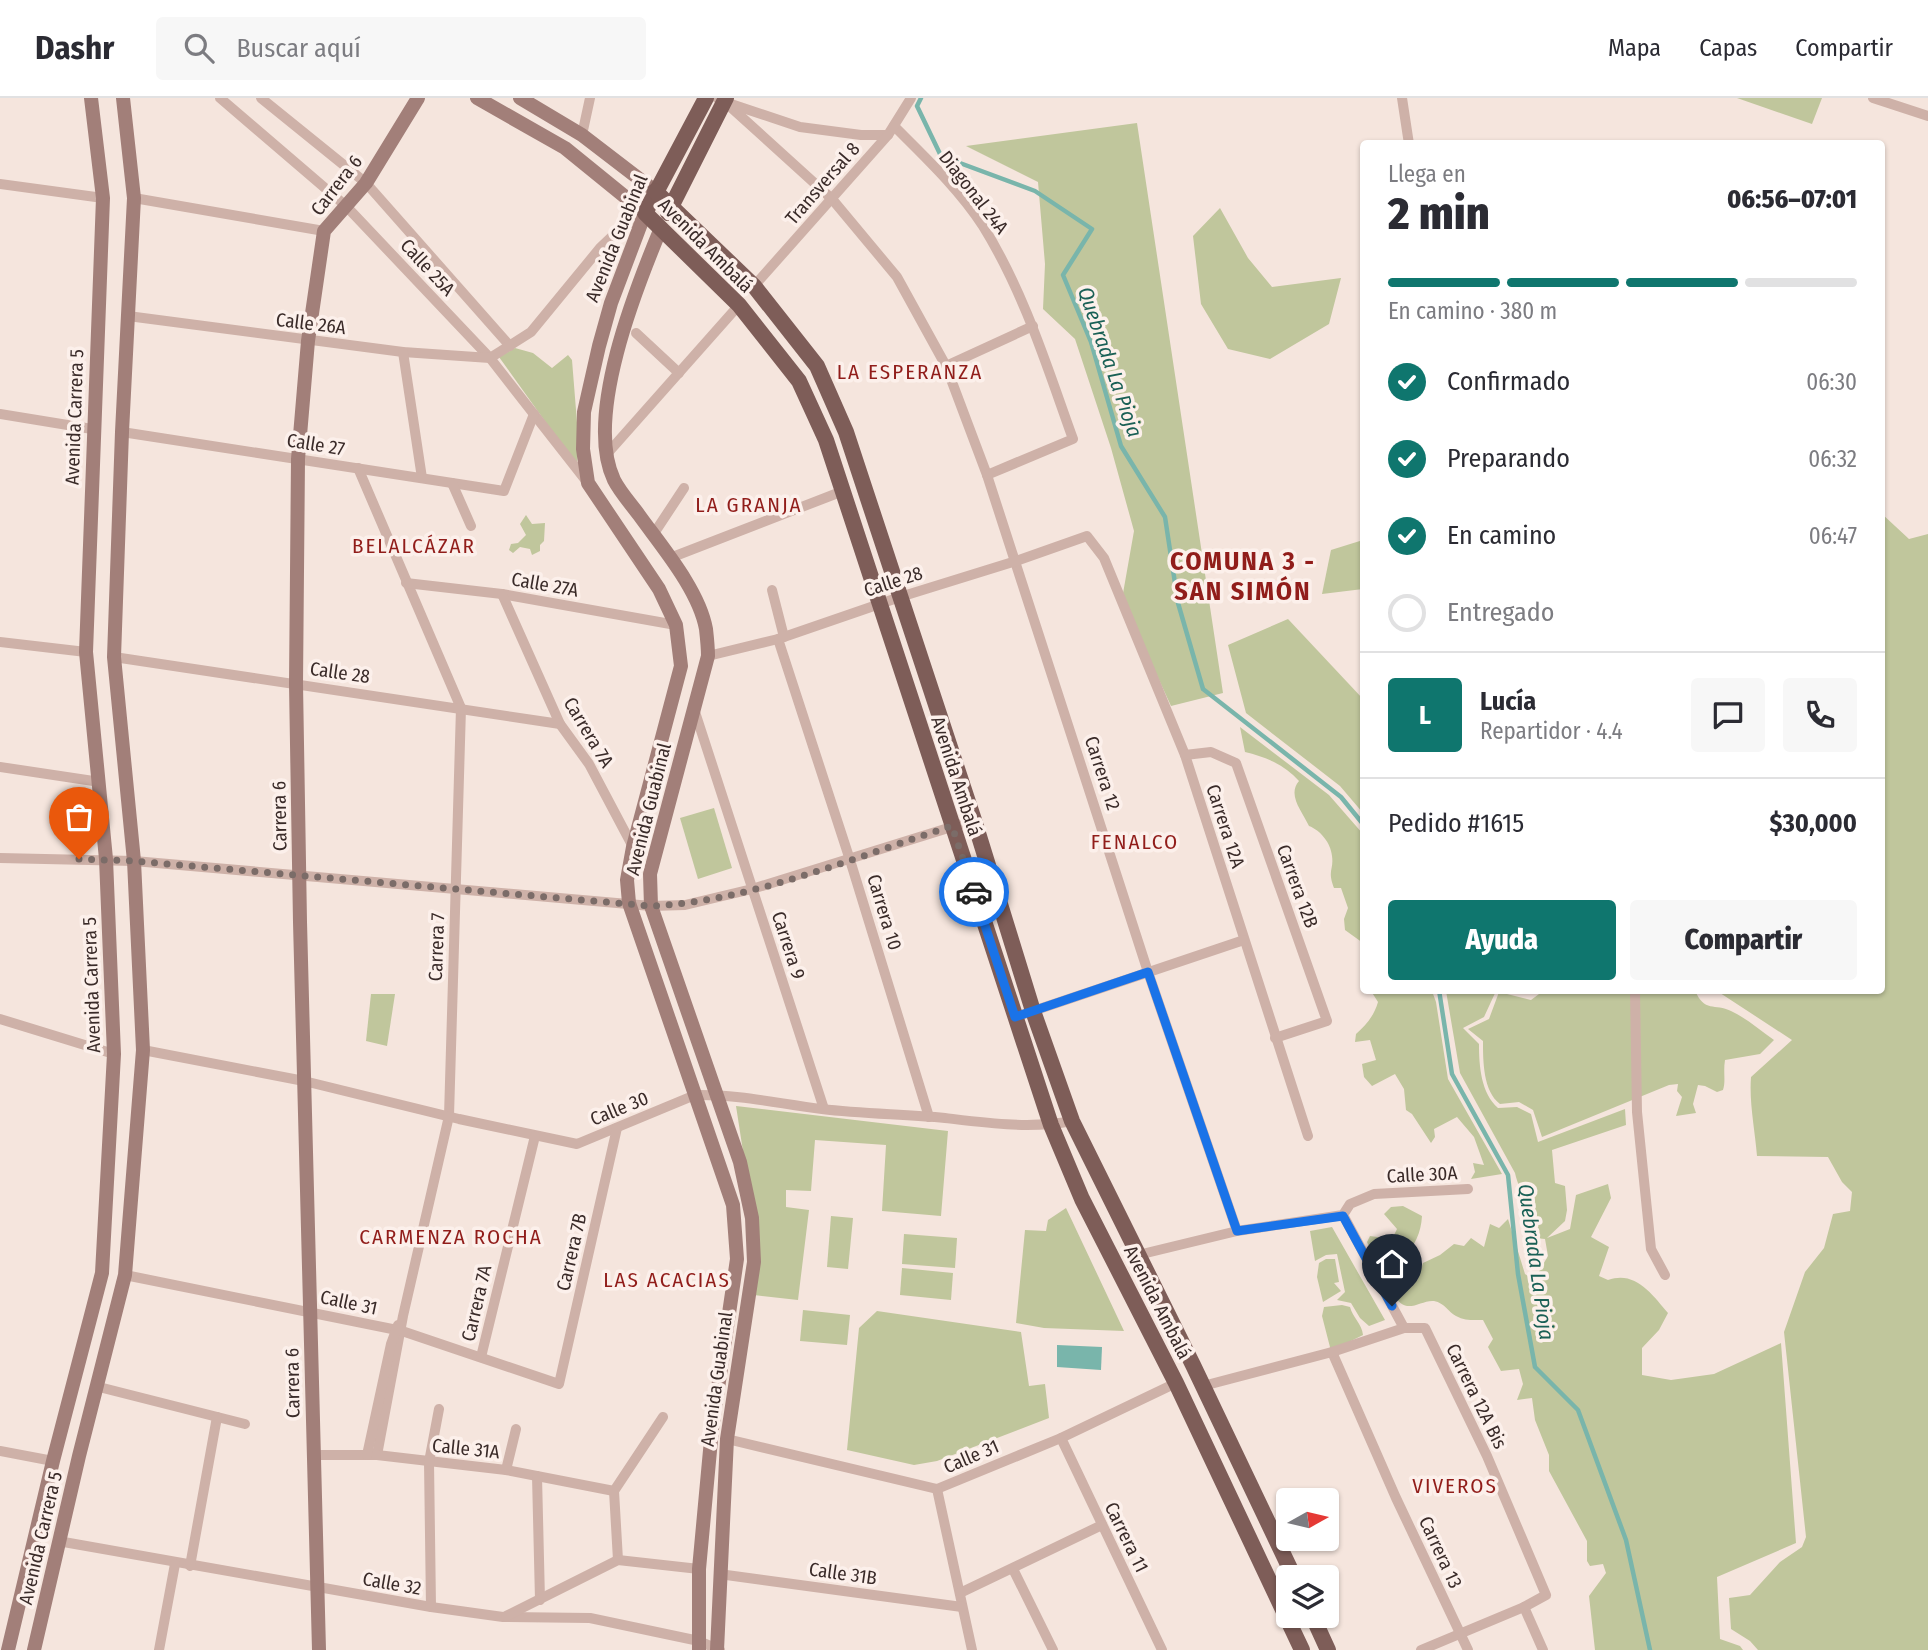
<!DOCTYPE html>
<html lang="es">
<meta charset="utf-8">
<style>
:root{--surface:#fff;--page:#f7f7f7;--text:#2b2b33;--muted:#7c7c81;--line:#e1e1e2;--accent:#0f766e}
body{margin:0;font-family:"Fira Sans Condensed",sans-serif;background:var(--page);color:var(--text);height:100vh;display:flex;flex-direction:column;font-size:26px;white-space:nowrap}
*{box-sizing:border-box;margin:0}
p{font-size:23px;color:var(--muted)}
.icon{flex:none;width:38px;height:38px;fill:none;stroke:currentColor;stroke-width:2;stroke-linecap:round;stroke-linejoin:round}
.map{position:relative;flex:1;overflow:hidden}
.panel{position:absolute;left:1360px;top:42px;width:525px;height:854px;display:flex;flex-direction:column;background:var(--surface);border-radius:7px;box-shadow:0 2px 5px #0004}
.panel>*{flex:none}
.needle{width:46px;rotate:82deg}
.buttons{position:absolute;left:1276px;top:1390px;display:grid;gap:14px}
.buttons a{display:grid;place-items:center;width:63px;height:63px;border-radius:7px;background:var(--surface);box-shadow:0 2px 5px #0004;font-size:35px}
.pin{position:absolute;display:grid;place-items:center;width:60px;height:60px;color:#fff;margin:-72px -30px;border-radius:50% 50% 50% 0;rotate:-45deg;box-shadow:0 0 7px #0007}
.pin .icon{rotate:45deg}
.courier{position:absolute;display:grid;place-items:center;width:70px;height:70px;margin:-35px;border:5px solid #1a73e8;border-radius:50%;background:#fff;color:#222;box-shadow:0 2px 9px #0007}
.overview em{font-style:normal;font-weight:800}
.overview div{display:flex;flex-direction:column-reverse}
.overview{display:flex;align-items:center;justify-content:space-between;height:119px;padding:0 28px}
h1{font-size:46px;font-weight:800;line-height:52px}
.bar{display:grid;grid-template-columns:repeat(4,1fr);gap:10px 7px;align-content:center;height:84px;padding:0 28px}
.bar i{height:9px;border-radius:5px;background:var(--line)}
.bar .on{background:var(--accent)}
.bar p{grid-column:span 4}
.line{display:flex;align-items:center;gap:18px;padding:0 28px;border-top:2px solid var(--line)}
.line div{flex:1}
.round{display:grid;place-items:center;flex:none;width:74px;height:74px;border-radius:7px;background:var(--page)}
ol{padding:0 28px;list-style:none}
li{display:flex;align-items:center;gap:21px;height:77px}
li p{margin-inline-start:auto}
li .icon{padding:7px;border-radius:50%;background:var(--accent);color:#fff;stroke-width:4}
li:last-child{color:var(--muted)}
li i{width:38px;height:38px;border:4px solid var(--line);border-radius:50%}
.button{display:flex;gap:14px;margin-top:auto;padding:14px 28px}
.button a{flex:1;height:80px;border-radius:7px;background:var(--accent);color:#fff;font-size:28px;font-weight:800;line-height:80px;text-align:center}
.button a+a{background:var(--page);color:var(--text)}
header{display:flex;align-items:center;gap:42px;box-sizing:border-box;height:98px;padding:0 35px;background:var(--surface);border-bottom:2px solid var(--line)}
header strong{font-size:33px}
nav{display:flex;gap:38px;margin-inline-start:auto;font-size:24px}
.search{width:490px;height:63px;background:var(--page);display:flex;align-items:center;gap:18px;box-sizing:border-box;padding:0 24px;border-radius:7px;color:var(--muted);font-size:26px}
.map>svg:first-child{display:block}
</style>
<header>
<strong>Dashr</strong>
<div class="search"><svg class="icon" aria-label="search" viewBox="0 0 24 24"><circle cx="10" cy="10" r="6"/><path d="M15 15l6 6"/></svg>Buscar aquí</div>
<nav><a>Mapa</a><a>Capas</a><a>Compartir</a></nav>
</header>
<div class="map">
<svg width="1928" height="1552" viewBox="0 0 1928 1552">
<rect width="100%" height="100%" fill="#f5e5dd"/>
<g fill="#c0c69c">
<path d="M 1737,0 L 1822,0 L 1812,26 Z"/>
<path d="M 1137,25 L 1223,595 L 1171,608 L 1122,501 L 1134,433 L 1111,350 L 1075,241 L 1043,211 L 1045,166 L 1038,84 L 966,48 Z"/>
<path d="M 1220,110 L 1248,160 L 1272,189 L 1341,180 L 1329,226 L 1270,261 L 1228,251 L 1201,206 L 1193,138 Z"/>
<path d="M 515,250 L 533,255 L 552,270 L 568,257 L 572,262 L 578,337 L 577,368 L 499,259 Z"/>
<path d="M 1881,415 L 1909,441 L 1928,436 L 1928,1552 L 1758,1552 L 1750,1543 L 1731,1531 L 1729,1500 L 1750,1497 L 1780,1464 L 1802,1449 L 1806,1439 L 1784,1234 L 1805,1174 L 1824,1150 L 1833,1116 L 1850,1113 L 1852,1094 L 1842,1084 L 1828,1059 L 1757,1058 C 1755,1032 1749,1005 1751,979 L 1792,942 L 1717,893 L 1881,892 Z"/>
<path d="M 526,417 L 532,426 L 545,425 L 544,443 L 540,447 L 540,453 L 532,457 L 530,451 L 520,449 L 513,455 L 509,452 L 511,446 L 518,445 L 526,437 L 520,426 Z"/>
<path d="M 1363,442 L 1363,491 L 1322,496 L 1331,452 Z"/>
<path d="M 1288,521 L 1363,601 L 1363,715 L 1340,688 L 1246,615 L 1228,547 Z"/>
<path d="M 1240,629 L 1329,697 L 1363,736 L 1363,845 L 1345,832 L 1344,821 L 1348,810 L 1341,790 L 1334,790 C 1327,772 1334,772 1332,758 C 1331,745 1320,732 1309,728 C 1302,713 1287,697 1299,683 C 1285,667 1266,659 1245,654 Z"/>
<path d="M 714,710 L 732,770 L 698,781 L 680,720 Z"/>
<path d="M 1695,892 C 1704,915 1715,905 1731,913 C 1746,920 1760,932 1774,942 L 1760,956 L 1725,962 C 1723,974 1726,983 1723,992 L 1717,994 L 1705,988 L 1698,987 L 1693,1006 L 1696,1015 L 1676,1018 L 1682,999 L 1677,993 L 1678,986 L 1669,987 L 1542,1039 L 1533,1012 L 1519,1004 L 1500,1006 C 1483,993 1483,963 1483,943 L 1468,931 L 1489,921 L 1499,894 L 1531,902 L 1543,893 Z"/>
<path d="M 1371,893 L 1432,893 L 1436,904 L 1448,981 L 1502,1076 L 1471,1081 L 1475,1074 L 1473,1065 L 1484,1067 L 1474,1039 L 1457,1019 L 1434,1031 L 1435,1039 L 1431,1045 L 1412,1016 L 1406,1012 L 1404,991 L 1395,976 L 1372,988 L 1364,979 L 1362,966 L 1376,962 L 1370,942 L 1355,944 L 1356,936 C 1366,927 1374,918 1378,904 Z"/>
<path d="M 1446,893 L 1496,893 L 1484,919 L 1463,930 L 1479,946 C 1479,968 1481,995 1498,1010 L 1517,1009 L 1531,1016 L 1538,1044 L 1625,1011 L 1626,1027 L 1552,1052 L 1555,1085 L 1565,1088 L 1567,1112 L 1565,1123 L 1547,1140 L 1570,1131 L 1576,1097 L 1608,1086 L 1611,1100 L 1591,1139 L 1609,1149 L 1599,1178 L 1608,1182 C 1635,1172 1652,1196 1668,1215 L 1659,1232 L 1642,1250 L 1642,1277 L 1671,1282 L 1714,1276 L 1781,1245 L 1796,1445 L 1717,1479 L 1720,1541 L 1740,1548 L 1743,1552 L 1595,1552 L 1589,1498 L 1606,1475 L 1603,1466 L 1590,1468 L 1587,1463 L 1587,1443 L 1549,1373 L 1549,1357 L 1535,1322 L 1532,1300 L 1517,1302 L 1523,1286 L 1519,1271 L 1501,1273 L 1488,1249 L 1493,1241 L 1483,1222 C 1474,1222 1465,1223 1456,1218 C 1448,1214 1445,1205 1434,1203 C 1425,1202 1416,1209 1407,1208 C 1391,1206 1374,1159 1367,1144 L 1370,1138 L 1392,1141 L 1397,1131 L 1384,1116 L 1391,1109 L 1403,1108 L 1422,1118 C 1421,1135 1415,1148 1403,1159 L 1401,1178 L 1417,1183 L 1423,1165 L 1440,1157 L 1454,1146 L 1464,1148 L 1471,1140 L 1484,1149 L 1490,1126 L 1499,1130 L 1508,1121 L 1525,1176 L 1534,1182 L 1548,1158 L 1545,1141 L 1535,1140 L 1524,1157 C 1526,1144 1529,1130 1528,1118 C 1527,1103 1518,1089 1515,1075 L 1460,975 Z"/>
<path d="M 371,896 L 395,896 L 387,948 L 366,943 Z"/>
<path d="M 736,1008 L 948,1033 L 941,1118 L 882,1113 L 886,1047 L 815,1042 L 811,1093 L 786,1092 L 786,1109 L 809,1112 L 798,1202 L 754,1197 L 760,1163 Z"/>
<path d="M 1066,1110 L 1124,1233 L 1044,1230 L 1016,1225 L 1025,1132 L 1046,1133 L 1048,1122 Z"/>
<path d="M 831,1118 L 853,1120 L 848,1171 L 827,1169 Z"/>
<path d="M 1332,1129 L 1385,1222 L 1369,1228 L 1360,1220 L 1351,1205 L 1337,1202 L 1345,1194 L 1337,1156 L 1326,1157 L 1315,1163 L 1310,1133 Z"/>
<path d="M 904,1136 L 957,1140 L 955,1170 L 902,1166 Z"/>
<path d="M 1326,1161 L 1335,1161 L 1339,1184 L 1334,1185 L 1341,1193 L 1323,1204 L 1317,1179 L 1319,1165 Z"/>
<path d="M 902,1170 L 953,1175 L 951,1202 L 900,1197 Z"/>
<path d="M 1342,1207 L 1350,1209 C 1353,1220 1362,1226 1363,1237 L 1331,1253 L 1322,1218 L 1324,1209 Z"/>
<path d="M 803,1212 L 850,1217 L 847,1247 L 800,1243 Z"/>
<path d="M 877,1213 L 1021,1234 L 1029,1288 L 1045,1286 L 1049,1320 L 937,1363 L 914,1367 L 847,1352 L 859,1230 Z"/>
</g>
<path fill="#79b5ab" d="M 1057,1247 L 1102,1249 L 1101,1272 L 1057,1269 Z"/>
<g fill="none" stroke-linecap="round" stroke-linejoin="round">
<g stroke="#79b5ab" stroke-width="4.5">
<path d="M 921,0 L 917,8 L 941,58 L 1035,93 L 1092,131 L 1063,177 L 1091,244 L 1121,348 L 1165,419 L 1178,505 L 1203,591 L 1341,699 L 1363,726"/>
<path d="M 1439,892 L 1452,976 L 1508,1077 L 1518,1176 L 1535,1269 L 1578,1312 L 1626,1442 L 1650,1552"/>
</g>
<g stroke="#ceb1a8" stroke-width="10">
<path d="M 220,0 L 346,108 L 490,260 L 587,384"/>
<path d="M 261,0 L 366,85 L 510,248"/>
<path d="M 717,0 L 725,4 L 832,101 L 897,179 L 946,268 L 987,377 L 1148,874 L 1237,1133"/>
<path d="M 1402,0 L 1409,46"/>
<path d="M 1873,0 L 1928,18"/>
<path d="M 731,6 L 800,29 L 861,37 L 888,37"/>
<path d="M 894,28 C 925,59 959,91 983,128 C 1024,194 1047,269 1073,341 L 987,377"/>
<path d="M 582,37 L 590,0"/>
<path d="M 0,86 L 103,100"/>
<path d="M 134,100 L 324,133"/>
<path d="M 754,188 L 888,37 L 911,0"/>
<path d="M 128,218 L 403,254 L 490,260 L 531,234 L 600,150 L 619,132 L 645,115"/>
<path d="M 636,235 L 679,275"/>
<path d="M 403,254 L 422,380"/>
<path d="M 946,268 L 1033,228"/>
<path d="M 0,316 L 92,331"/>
<path d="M 122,334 L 504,393 L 534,316"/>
<path d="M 606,357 L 739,207"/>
<path d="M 358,370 L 461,610 L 449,1018 L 403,1218 L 377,1357"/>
<path d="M 452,385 L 471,428"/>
<path d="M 653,437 L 684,390"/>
<path d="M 670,460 L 843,393"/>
<path d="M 406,485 L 502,496 L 676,527"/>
<path d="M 772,492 L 784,539"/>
<path d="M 502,496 L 560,626 L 589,666 L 633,749"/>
<path d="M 778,541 L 850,762 L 929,1019"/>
<path d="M 0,544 L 86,554"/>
<path d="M 708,558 L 778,541 L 900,499 L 1016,463 L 1087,438 L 1104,460 L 1185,657 L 1308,1038"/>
<path d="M 114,559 L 560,626"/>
<path d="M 695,614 L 824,1011"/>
<path d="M 1185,657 L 1211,654 L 1236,665 L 1327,923 L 1275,940"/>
<path d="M 0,669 L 100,684"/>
<path d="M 0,760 L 134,763 L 651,808 L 685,807 L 752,791 L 974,722"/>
<path d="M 1635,892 L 1637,1014 L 1651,1151 L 1665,1177"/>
<path d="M 1015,919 L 1244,842"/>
<path d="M 0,921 L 114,956"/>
<path d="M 143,952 L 304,983 L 459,1021 L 577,1046 L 695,997 C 738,996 780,1006 822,1011 C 863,1016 904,1016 945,1020 C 987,1025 1030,1031 1072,1023"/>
<path d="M 1343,1117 L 1404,1230"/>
<path d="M 1138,1157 L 1237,1133 L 1343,1117 L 1350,1106 L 1374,1096 L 1468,1091"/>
<path d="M 125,1177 L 402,1233 L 559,1286 L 617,1030"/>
<path d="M 1332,1254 L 1396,1400 L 1468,1552"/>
<path d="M 481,1259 L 535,1038"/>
<path d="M 1203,1288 L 1332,1254 L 1404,1230 L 1425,1230 L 1487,1358 L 1546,1497 L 1524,1509 L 1421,1552"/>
<path d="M 99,1289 L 245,1326"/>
<path d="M 1061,1340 L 1162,1552"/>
<path d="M 727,1341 L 937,1391 L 1061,1340 L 1176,1285"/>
<path d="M 0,1353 L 53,1363"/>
<path d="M 313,1357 L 377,1357 L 506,1372 L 614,1393"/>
<path d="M 367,1357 L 391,1246 L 398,1227"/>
<path d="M 506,1372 L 516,1331"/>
<path d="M 537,1378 L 540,1502"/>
<path d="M 937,1391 L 972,1552"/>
<path d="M 58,1443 L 431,1509 L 503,1519 L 590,1520 L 699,1543 L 720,1552"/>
<path d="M 618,1462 L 614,1393 L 663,1319"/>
<path d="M 190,1468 L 217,1319"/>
<path d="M 1013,1471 L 1053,1552"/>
<path d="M 719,1476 L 962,1509"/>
<path d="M 960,1495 L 1102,1427"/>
<path d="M 431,1509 L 429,1364 L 439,1311"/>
<path d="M 1524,1509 L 1543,1552"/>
<path d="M 506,1518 L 618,1462 L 699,1471"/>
<path d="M 159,1552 L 175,1466"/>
</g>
<g stroke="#a27f79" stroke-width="14">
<path d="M 477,0 L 565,50 L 645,115 L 611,205 L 599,248 L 584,314 L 583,351 L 588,385 L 659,491 L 676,527 L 681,568 L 633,749 L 627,782 L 629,805 L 733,1107 L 737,1161 L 712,1331 L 699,1471 L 699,1552"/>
<path d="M 520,0 L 582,37 L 655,93"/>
<path d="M 661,130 C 636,190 584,319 614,382 C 620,394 631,406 639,417 C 662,449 699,492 706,531 C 707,540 708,549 708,558 L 650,776 L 651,808 L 740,1064 L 752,1120 L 754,1164 L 727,1341 L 717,1552"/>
<path d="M 8,1552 L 53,1363 L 102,1175 L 114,956 L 106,761 L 86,554 L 103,100 L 91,0"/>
<path d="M 34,1552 L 79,1358 L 125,1177 L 143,952 L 134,763 L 114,559 L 122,334 L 134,100 L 123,0"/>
<path d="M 319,1552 L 300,824 L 296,586 L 298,361 L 308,243 L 324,133 L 366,85 L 418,0"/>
</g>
<g stroke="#7e5d58" stroke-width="16">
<path d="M 706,0 L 645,115 L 739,207 L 799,283 L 826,342 L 1051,1027 L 1082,1101 L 1176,1285 L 1302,1552"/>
<path d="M 655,93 L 754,188 L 817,268 L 846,334 L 974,722 L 1033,913 L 1072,1023 L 1193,1267 L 1294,1479"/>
<path d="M 668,115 L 726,0"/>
<path d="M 1312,1517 L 1328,1552"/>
</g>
</g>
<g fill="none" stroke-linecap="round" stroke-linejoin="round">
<path stroke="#7b6c68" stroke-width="7" stroke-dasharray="0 12.6" d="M 79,761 L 134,763 L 651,808 C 749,804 858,758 952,728 L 974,794"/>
<path stroke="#1a73e8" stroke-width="9" d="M 974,794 L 1015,919 L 1148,874 L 1237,1133 L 1343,1118 L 1392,1208"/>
</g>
<g text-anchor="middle" stroke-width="7" stroke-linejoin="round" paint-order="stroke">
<g font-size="19" fill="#3a2b29" stroke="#fcf0eb">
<text transform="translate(822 85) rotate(-49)" y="7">Transversal 8</text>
<text transform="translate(336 87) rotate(-52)" y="7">Carrera 6</text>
<text transform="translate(974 94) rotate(52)" y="7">Diagonal 24A</text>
<text transform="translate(616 140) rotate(-68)" y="7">Avenida Guabinal</text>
<text transform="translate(706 147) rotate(45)" y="7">Avenida Ambalá</text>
<text transform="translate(428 169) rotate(47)" y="7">Calle 25A</text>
<text transform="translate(311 225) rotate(7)" y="7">Calle 26A</text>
<text transform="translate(74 319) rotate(-88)" y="7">Avenida Carrera 5</text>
<text transform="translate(316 346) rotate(9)" y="7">Calle 27</text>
<text transform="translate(893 483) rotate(-18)" y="7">Calle 28</text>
<text transform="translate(545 486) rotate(10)" y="7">Calle 27A</text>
<text transform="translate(340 574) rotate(8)" y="7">Calle 28</text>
<text transform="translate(589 634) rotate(59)" y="7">Carrera 7A</text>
<text transform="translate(1103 675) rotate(72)" y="7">Carrera 12</text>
<text transform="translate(957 678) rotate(72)" y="7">Avenida Ambalá</text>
<text transform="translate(648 711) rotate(-76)" y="7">Avenida Guabinal</text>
<text transform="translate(279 718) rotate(-91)" y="7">Carrera 6</text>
<text transform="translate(1226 728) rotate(72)" y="7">Carrera 12A</text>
<text transform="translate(1298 788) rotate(70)" y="7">Carrera 12B</text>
<text transform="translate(885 814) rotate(73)" y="7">Carrera 10</text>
<text transform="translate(789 847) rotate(72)" y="7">Carrera 9</text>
<text transform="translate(436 849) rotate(-88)" y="7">Carrera 7</text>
<text transform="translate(91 887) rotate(-92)" y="7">Avenida Carrera 5</text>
<text transform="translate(619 1010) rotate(-22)" y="7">Calle 30</text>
<text transform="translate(1422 1076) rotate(-3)" y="7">Calle 30A</text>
<text transform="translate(571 1154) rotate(-77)" y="7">Carrera 7B</text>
<text transform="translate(349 1204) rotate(12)" y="7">Calle 31</text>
<text transform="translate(1158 1204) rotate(63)" y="7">Avenida Ambalá</text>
<text transform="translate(476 1205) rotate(-77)" y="7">Carrera 7A</text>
<text transform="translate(716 1281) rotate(-82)" y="7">Avenida Guabinal</text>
<text transform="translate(292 1285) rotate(-91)" y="7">Carrera 6</text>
<text transform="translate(1477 1298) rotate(64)" y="7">Carrera 12A Bis</text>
<text transform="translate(466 1350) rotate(6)" y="7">Calle 31A</text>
<text transform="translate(971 1358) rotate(-23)" y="7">Calle 31</text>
<text transform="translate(1127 1439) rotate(64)" y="7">Carrera 11</text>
<text transform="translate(40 1440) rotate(-77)" y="7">Avenida Carrera 5</text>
<text transform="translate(1441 1454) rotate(65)" y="7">Carrera 13</text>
<text transform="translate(843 1475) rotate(8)" y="7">Calle 31B</text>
<text transform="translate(392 1485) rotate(10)" y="7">Calle 32</text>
</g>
<g font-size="21" font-style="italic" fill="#1a6056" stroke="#fcf0eb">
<text transform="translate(1110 264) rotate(71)" y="7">Quebrada La Pioja</text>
<text transform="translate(1536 1164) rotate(82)" y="7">Quebrada La Pioja</text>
</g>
<g font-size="21" letter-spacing="2" fill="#911d1a" stroke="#fcf0eb">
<text x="910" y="281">LA ESPERANZA</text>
<text x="749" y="414">LA GRANJA</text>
<text x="414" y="455">BELALCÁZAR</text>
<text x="1135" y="751">FENALCO</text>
<text x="451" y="1146">CARMENZA ROCHA</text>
<text x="667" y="1189">LAS ACACIAS</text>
<text x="1455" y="1395">VIVEROS</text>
</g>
<g font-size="26" font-weight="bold" letter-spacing="2" fill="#911d1a" stroke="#fcf0eb">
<text x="1243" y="472">COMUNA 3 -<tspan x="1243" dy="30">SAN SIMÓN</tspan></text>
</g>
</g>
</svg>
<div class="buttons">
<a><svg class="needle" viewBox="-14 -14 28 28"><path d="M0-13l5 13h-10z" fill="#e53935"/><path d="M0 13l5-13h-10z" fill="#7c7c81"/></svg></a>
<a><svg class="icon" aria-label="layers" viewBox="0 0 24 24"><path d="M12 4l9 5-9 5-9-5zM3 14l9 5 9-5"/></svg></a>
</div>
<div class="pin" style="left:79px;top:761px;background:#ea580c"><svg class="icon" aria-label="bag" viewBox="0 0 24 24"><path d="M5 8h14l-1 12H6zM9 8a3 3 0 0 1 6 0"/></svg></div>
<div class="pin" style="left:1392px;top:1208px;background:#1f2937"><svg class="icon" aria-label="home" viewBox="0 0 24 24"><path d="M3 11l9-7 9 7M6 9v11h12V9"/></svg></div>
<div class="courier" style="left:974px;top:794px"><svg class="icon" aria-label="car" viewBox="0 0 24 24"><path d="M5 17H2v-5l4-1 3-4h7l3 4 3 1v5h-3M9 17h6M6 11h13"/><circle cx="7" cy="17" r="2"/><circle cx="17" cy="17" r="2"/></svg></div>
<section class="panel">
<div class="overview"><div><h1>2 min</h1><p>Llega en</p></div><em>06:56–07:01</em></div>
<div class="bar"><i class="on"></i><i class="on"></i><i class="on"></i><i></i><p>En camino · 380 m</p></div>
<ol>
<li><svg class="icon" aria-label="check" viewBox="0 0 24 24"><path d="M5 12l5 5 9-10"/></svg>Confirmado<p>06:30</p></li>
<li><svg class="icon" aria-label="check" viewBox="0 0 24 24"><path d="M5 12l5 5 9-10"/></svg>Preparando<p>06:32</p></li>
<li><svg class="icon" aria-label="check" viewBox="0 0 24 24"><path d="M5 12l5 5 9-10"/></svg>En camino<p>06:47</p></li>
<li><i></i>Entregado</li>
</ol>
<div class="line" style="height:126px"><b class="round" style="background:var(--accent);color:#fff">L</b><div><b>Lucía</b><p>Repartidor · 4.4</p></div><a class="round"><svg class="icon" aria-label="chat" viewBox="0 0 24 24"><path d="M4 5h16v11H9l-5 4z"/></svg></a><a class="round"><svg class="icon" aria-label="phone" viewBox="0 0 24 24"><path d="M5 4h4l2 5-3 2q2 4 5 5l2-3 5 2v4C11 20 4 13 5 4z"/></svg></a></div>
<div class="line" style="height:91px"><div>Pedido #1615</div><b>$30,000</b></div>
<div class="button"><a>Ayuda</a><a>Compartir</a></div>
</section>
</div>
